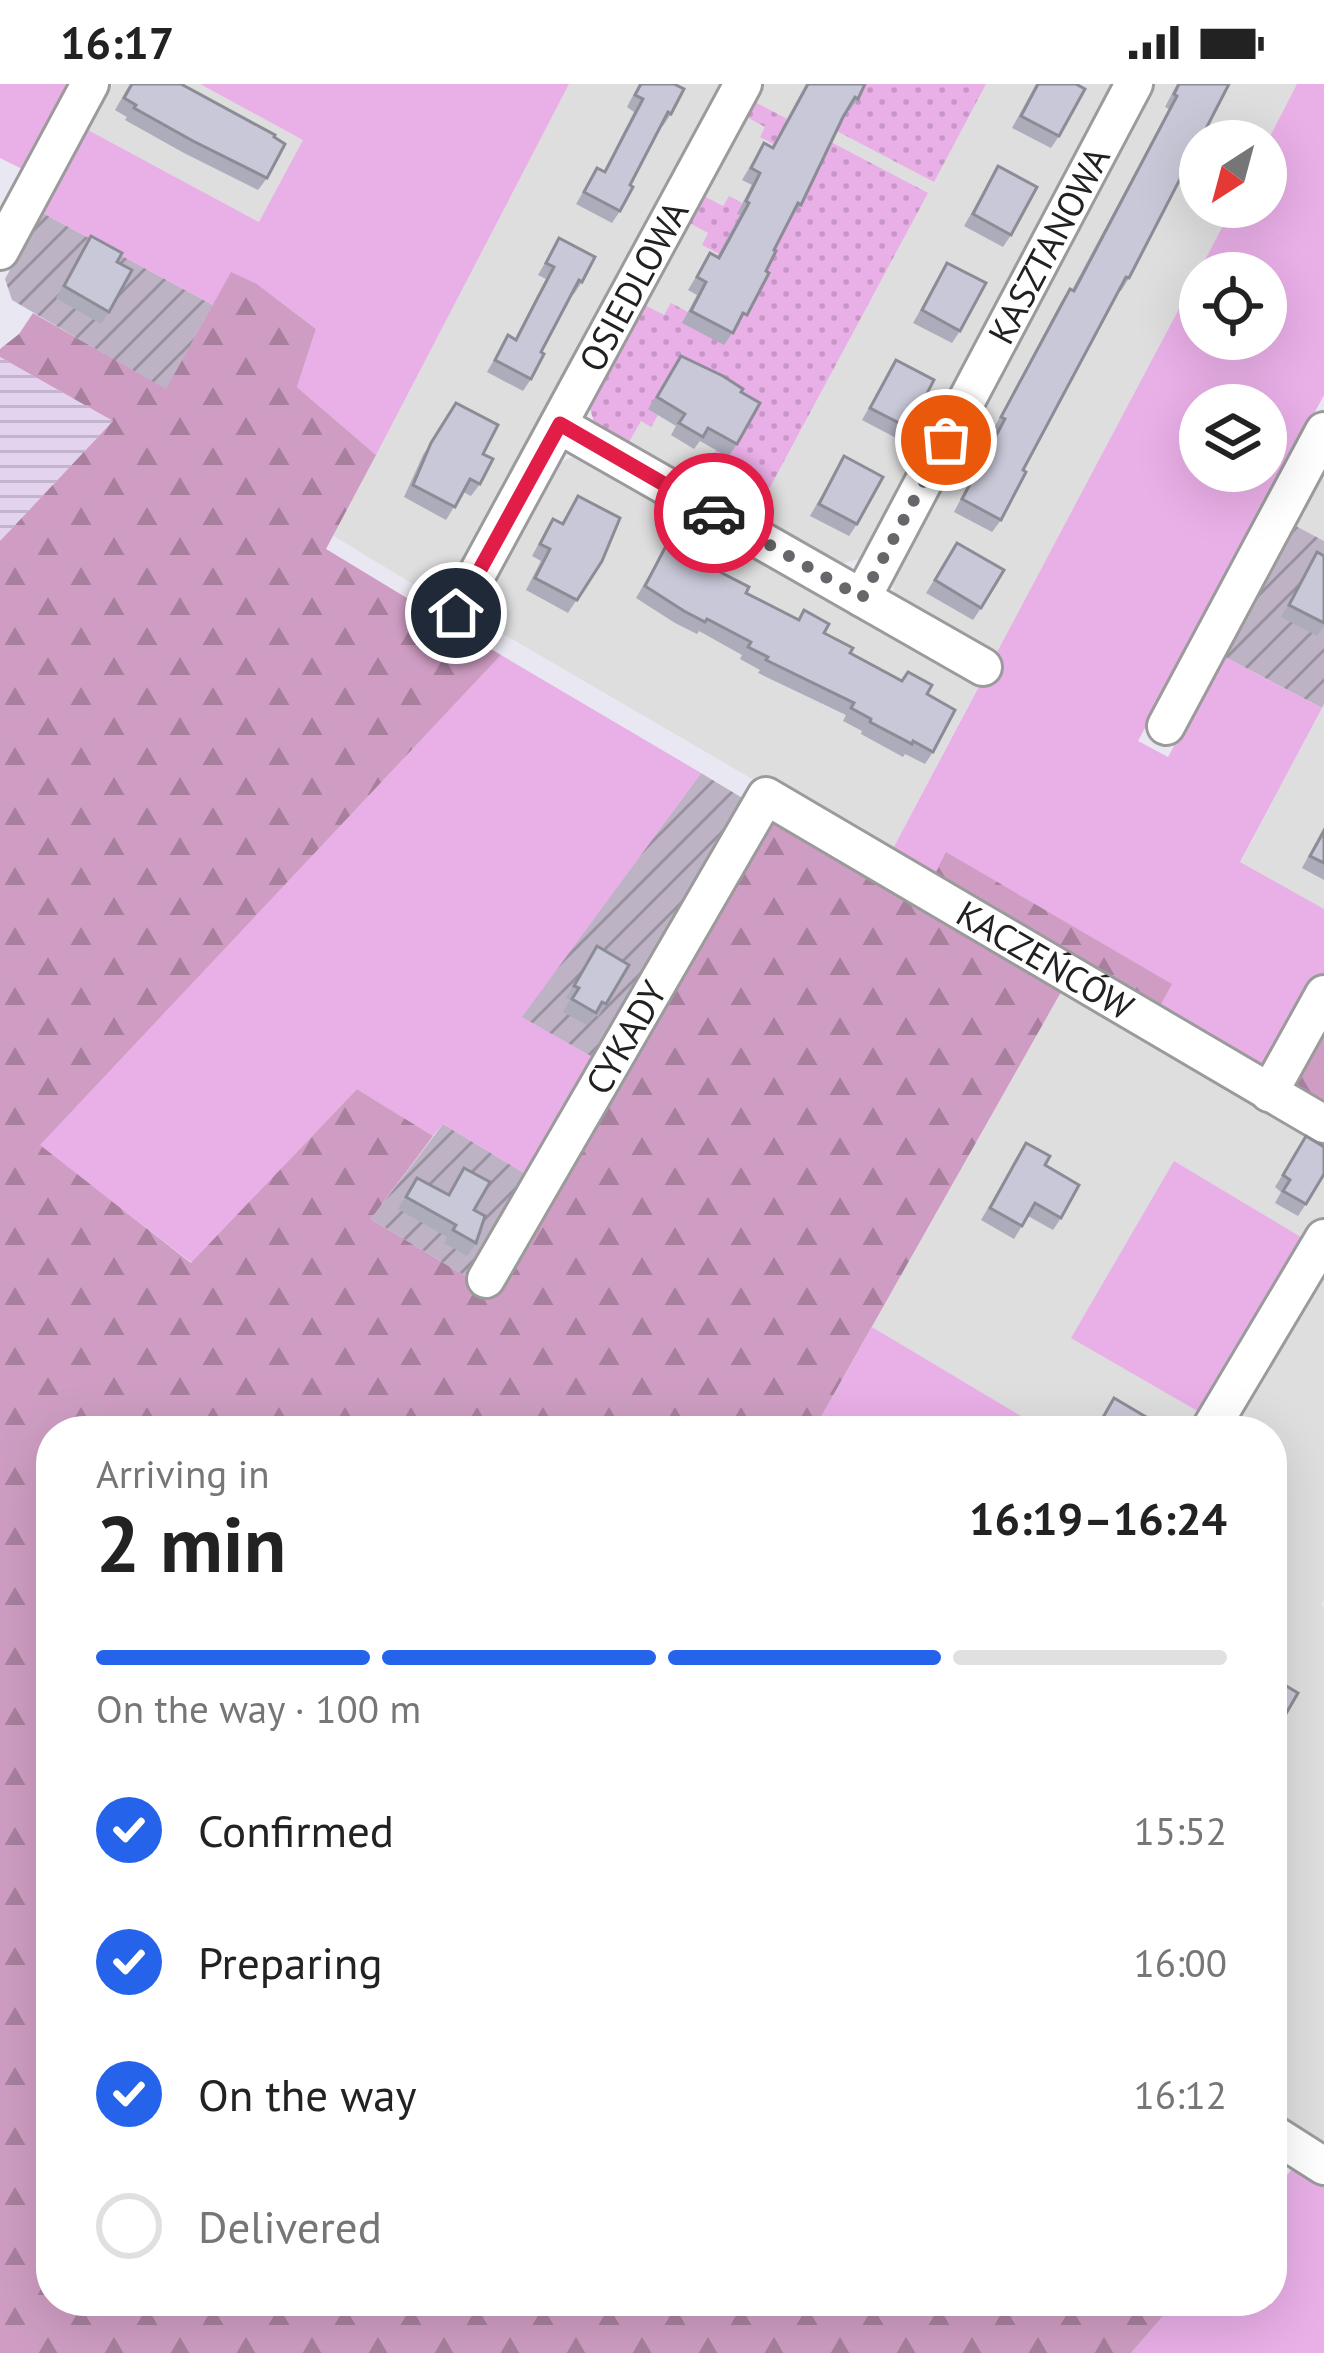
<!DOCTYPE html>
<meta charset="utf-8">
<style>
:root{--surface:#fff;--page:#f6f6f6;--text:#222;--muted:#767676;--line:#e0e0e0;--accent:#2563eb}
body{margin:0;font-family:"PT Sans",sans-serif;background:var(--page);color:var(--text);height:100vh;display:flex;flex-direction:column;font-size:45px;white-space:nowrap}
*{box-sizing:border-box;margin:0}
p{font-size:39px;color:var(--muted)}
.icon{flex:none;width:66px;height:66px;fill:none;stroke:currentColor;stroke-width:2;stroke-linecap:round;stroke-linejoin:round}
.map{position:relative;flex:1;overflow:hidden}
.drawer{position:absolute;left:36px;top:1332px;width:1251px;height:900px;display:flex;flex-direction:column;background:var(--surface);border-radius:48px;box-shadow:0 12px 48px #0002}
.drawer>*{flex:none}
.needle{width:78px;rotate:216deg}
.buttons{position:absolute;left:1179px;top:36px;display:grid;gap:24px}
.buttons a{display:grid;place-items:center;width:108px;height:108px;border-radius:50%;background:var(--surface);box-shadow:0 12px 48px #0002;font-size:60px}
.pin{position:absolute;display:grid;place-items:center;width:102px;height:102px;color:#fff;margin:-51px;border:6px solid #fff;border-radius:50%;box-shadow:0 3px 12px #0007}
.courier{position:absolute;display:grid;place-items:center;width:120px;height:120px;margin:-60px;border:9px solid #e11d48;border-radius:50%;background:#fff;color:#222;box-shadow:0 3px 15px #0007}
.head em{font-style:normal;font-weight:600}
.head div{display:flex;flex-direction:column-reverse}
.head{display:flex;align-items:center;justify-content:space-between;height:204px;padding:0 60px}
h1{font-size:78px;font-weight:600;line-height:90px}
.bar{display:grid;grid-template-columns:repeat(4,1fr);gap:18px 12px;align-content:center;height:144px;padding:0 60px}
.bar i{height:15px;border-radius:9px;background:var(--line)}
.bar .selected{background:var(--accent)}
.bar p{grid-column:span 4}
ol{padding:0 60px;list-style:none}
li{display:flex;align-items:center;gap:36px;height:132px}
li p{margin-inline-start:auto}
li .icon{padding:12px;border-radius:50%;background:var(--accent);color:#fff;stroke-width:4}
li:last-child{color:var(--muted)}
li i{width:66px;height:66px;border:6px solid var(--line);border-radius:50%}
.status{display:flex;justify-content:space-between;align-items:center;height:84px;padding:0 60px;background:var(--surface);direction:ltr}
.status svg{height:33px;fill:currentColor}
.map>svg:first-child{display:block}
</style>
<div class="status"><b>16:17</b><svg viewBox="0 0 49 12"><path d="M0 12V9h3v3zM5 12V6h3v6zM10 12V3h3v9zM15 12V0h3v12zM26 1h20v11H26zM47 4h2v5h-2z"/></svg></div>
<div class="map">
<svg width="1324" height="2269" viewBox="0 0 1324 2269">
<defs>
<pattern id="construction-furrows" width="10" height="10" patternUnits="userSpaceOnUse" patternTransform="scale(3)"><rect width="10" height="10" fill="#bdb3c5"/><path d="M-1 1l2-2M0 10L10 0M9 11l2-2" fill="none" stroke="#9991a0"/></pattern>
<pattern id="farmland-rules" width="6" height="5" patternUnits="userSpaceOnUse" patternTransform="scale(3)"><rect width="6" height="5" fill="#e4d3ef"/><path d="M0 2.5h6" fill="none" stroke="#c3b5cd"/></pattern>
<pattern id="forest-firs" width="22" height="20" patternUnits="userSpaceOnUse" patternTransform="scale(3)"><rect width="22" height="20" fill="#cf9dc3"/><path d="M5 1l3.5 6h-7zM16 11l3.5 6h-7z" fill="#a8809e"/></pattern>
<pattern id="garden-dots" width="8" height="8" patternUnits="userSpaceOnUse" patternTransform="scale(3)"><rect width="8" height="8" fill="#e9afe7"/><path d="M2 2h.1M6 6h.1" fill="none" stroke="#c896c6" stroke-width="1.8" stroke-linecap="round"/></pattern>
</defs>
<rect width="100%" height="100%" fill="#e9e7f1"/>
<g fill="#dededf">
<path d="M 113,0 L 200,0 L 304,56 L 259,138 L 88,46 Z"/>
<path d="M 569,0 L 722,0 L 446,520 L 332,451 Z"/>
<path d="M 760,0 L 1114,0 L 862,474 L 837,481 L 596,345 L 588,318 Z"/>
<path d="M 1150,0 L 1297,0 L 1266,60 L 1266,57 L 1200,57 L 1200,123 L 1233,123 L 995,575 L 897,519 L 890,490 Z"/>
<path d="M 585,368 L 978,603 L 888,774 L 474,533 L 558,379 Z"/>
<path d="M 1324,385 L 1324,457 L 1294,441 Z"/>
<path d="M 1324,620 L 1324,825 L 1240,779 Z"/>
<path d="M 1065,901 L 1324,1060 L 1324,1132 L 1309,1158 L 1072,1254 L 1206,1332 L 1197,1347 L 1019,1347 L 1025,1335 L 872,1243 Z"/>
<path d="M 1324,1167 L 1324,1516 L 1321,1521 L 1324,1524 L 1324,2074 L 1272,2042 L 1272,1347 L 1218,1347 Z"/>
</g>
<g fill="url(#construction-furrows)">
<path d="M 41,128 L 213,221 L 166,306 L 12,216 L 5,195 Z"/>
<path d="M 1294,441 L 1324,457 L 1324,620 L 1322,624 L 1223,572 Z"/>
<path d="M 701,689 L 749,718 L 601,978 L 521,933 Z"/>
<path d="M 443,1040 L 534,1095 L 475,1198 L 371,1135 Z"/>
</g>
<path fill="url(#farmland-rules)" d="M 0,273 L 113,337 L 0,457 Z"/>
<g fill="#e9afe7" fill-rule="evenodd">
<path d="M 0,0 L 69,0 L 22,85 L 0,74 Z"/>
<path d="M 200,0 L 569,0 L 376,371 L 297,303 L 316,245 L 257,200 L 231,189 L 213,221 L 41,128 L 88,46 L 259,138 L 303,56 Z"/>
<path d="M 1297,0 L 1324,0 L 1324,311 L 1138,657 L 1168,673 L 1223,572 L 1322,624 L 1240,778 L 1324,825 L 1324,890 L 1267,1000 L 1153,935 L 1171,900 L 947,769 L 930,799 L 888,774 L 1233,123 L 1266,123 L 1266,60 ZM 1200,189 L 1266,189 L 1266,255 L 1200,255 ZM 1200,321 L 1266,321 L 1266,387 L 1200,387 Z"/>
<path d="M 501,571 L 701,689 L 522,933 L 601,978 L 534,1095 L 443,1040 L 433,1052 L 357,1005 L 192,1179 L 39,1061 Z"/>
<path d="M 1174,1077 L 1309,1158 L 1206,1332 L 1071,1254 Z"/>
<path d="M 872,1243 L 1026,1335 L 1019,1347 L 813,1347 Z"/>
<path d="M 1300,2076 L 1324,2092 L 1324,2269 L 1131,2269 L 1176,2217 L 1272,2217 L 1272,2108 Z"/>
</g>
<g fill="url(#forest-firs)">
<path d="M 231,188 L 257,200 L 316,245 L 297,303 L 376,371 L 326,465 L 501,571 L 40,1061 L 191,1179 L 357,1005 L 433,1052 L 371,1135 L 475,1198 L 765,727 L 1065,901 L 813,1347 L 51,1347 L 51,2217 L 1176,2217 L 1131,2269 L 0,2269 L 0,457 L 113,337 L 0,273 L 0,265 L 19,250 L 33,229 L 166,305 Z"/>
<path d="M 946,768 L 1172,900 L 1153,935 L 930,799 Z"/>
<path d="M 1324,943 L 1324,1030 L 1287,1011 Z"/>
</g>
<g fill="url(#garden-dots)">
<path d="M 863,0 L 986,0 L 934,98 L 835,46 Z"/>
<path d="M 751,16 L 928,109 L 754,433 L 708,411 L 722,386 L 709,378 L 716,366 L 729,372 L 648,325 L 658,331 L 651,343 L 641,337 L 626,363 L 596,345 L 588,318 L 641,219 L 664,231 L 671,219 L 688,228 L 726,158 L 719,170 L 702,161 L 708,149 L 686,137 L 700,110 L 723,122 L 729,112 L 742,119 L 737,129 L 780,48 L 773,60 L 760,53 L 765,43 L 743,31 Z"/>
</g>
<g fill="none" stroke-linecap="round" stroke-linejoin="round">
<g stroke="#9b9b9b" stroke-width="42">
<g id="minor">
<path d="M 0,167 L 90,0"/>
<path d="M 559,341 L 983,583"/>
<path id="s1" d="M 862,514 L 1134,0"/>
<path id="s2" d="M 456,529 L 743,0"/>
<path d="M 1166,642 L 1324,347"/>
<path d="M 1269,1009 L 1324,910"/>
<path id="s3" d="M 486,1195 L 766,712 L 1324,1040"/>
<path d="M 1209,1347 L 1324,1154"/>
<path d="M 1272,2049 L 1324,2082"/>
</g>
</g>
<use href="#minor" stroke="#fff" stroke-width="36"/>
</g>
<g fill="#acacba">
<path d="M 130,0 L 181,0 L 267,94 L 258,106 L 184,69 L 125,36 L 127,33 L 115,26 Z"/>
<path d="M 639,0 L 674,0 L 671,30 L 663,42 L 661,41 L 630,101 L 620,127 L 612,139 L 576,120 L 597,84 L 604,87 L 616,64 L 634,28 L 627,23 Z"/>
<path d="M 806,0 L 865,0 L 858,15 L 849,27 L 847,26 L 801,121 L 791,133 L 738,243 L 737,242 L 724,261 L 682,239 L 697,211 L 688,206 L 710,169 L 717,173 L 740,131 L 737,130 L 752,101 L 742,96 L 764,59 L 772,63 Z"/>
<path d="M 1036,0 L 1076,0 L 1059,52 L 1051,64 L 1012,44 Z"/>
<path d="M 1177,0 L 1229,0 L 1129,194 L 1121,207 L 1119,206 L 1023,386 L 1001,436 L 992,448 L 954,428 L 996,347 L 993,346 L 1061,218 L 1070,205 L 1072,206 L 1169,25 L 1165,23 Z"/>
<path d="M 998,82 L 1011,151 L 1003,163 L 964,142 Z"/>
<path d="M 91,152 L 117,178 L 109,228 L 101,240 L 56,214 Z"/>
<path d="M 559,154 L 582,198 L 574,210 L 572,209 L 541,268 L 531,295 L 523,307 L 487,288 L 508,251 L 515,255 L 546,195 L 538,191 Z"/>
<path d="M 947,179 L 960,247 L 952,259 L 913,239 Z"/>
<path d="M 681,272 L 741,308 L 737,360 L 728,373 L 700,357 L 694,365 L 671,351 L 676,342 L 648,325 Z"/>
<path d="M 896,276 L 909,344 L 900,356 L 862,336 Z"/>
<path d="M 456,319 L 483,370 L 480,400 L 471,412 L 463,408 L 446,436 L 404,413 L 423,371 Z"/>
<path d="M 844,372 L 857,440 L 849,452 L 810,432 Z"/>
<path d="M 578,412 L 602,477 L 568,529 L 526,506 L 541,477 L 532,472 L 545,448 L 553,435 L 561,440 Z"/>
<path d="M 957,459 L 981,524 L 973,536 L 926,509 Z"/>
<path d="M 667,460 L 695,474 L 701,465 L 720,488 L 746,509 L 798,535 L 804,526 L 824,549 L 850,569 L 901,597 L 908,588 L 927,610 L 933,668 L 925,680 L 905,670 L 903,673 L 861,650 L 862,647 L 843,637 L 846,631 L 758,589 L 760,586 L 740,575 L 742,571 L 699,547 L 697,550 L 675,539 L 636,514 Z"/>
<path d="M 1317,468 L 1324,472 L 1324,542 L 1317,552 L 1281,533 Z"/>
<path d="M 1324,743 L 1324,796 L 1302,784 Z"/>
<path d="M 597,862 L 606,920 L 598,933 L 595,931 L 587,941 L 563,928 L 570,916 L 566,914 Z"/>
<path d="M 1306,1052 L 1306,1120 L 1298,1132 L 1275,1119 L 1281,1108 L 1275,1103 Z"/>
<path d="M 1026,1059 L 1045,1081 L 1061,1134 L 1053,1146 L 1028,1132 L 1014,1155 L 981,1136 Z"/>
<path d="M 464,1084 L 474,1126 L 476,1159 L 467,1172 L 444,1159 L 447,1153 L 398,1125 L 417,1094 L 447,1111 Z"/>
</g>
<g fill="#c8c8d8" stroke="#8c8c97" stroke-width="3">
<path d="M 132,0 L 181,0 L 275,51 L 274,53 L 285,60 L 267,94 L 193,57 L 134,24 L 136,21 L 124,14 Z"/>
<path d="M 641,0 L 674,0 L 684,5 L 671,30 L 668,28 L 630,101 L 633,103 L 620,127 L 584,108 L 597,84 L 605,88 L 624,51 L 643,15 L 635,11 Z"/>
<path d="M 808,0 L 865,0 L 858,15 L 855,13 L 843,33 L 801,121 L 798,119 L 774,166 L 776,167 L 766,187 L 769,189 L 747,231 L 743,229 L 733,249 L 691,227 L 706,198 L 697,193 L 710,169 L 719,174 L 749,119 L 746,117 L 760,89 L 751,84 L 764,59 L 773,64 Z"/>
<path d="M 1038,0 L 1076,0 L 1085,5 L 1059,52 L 1021,32 Z"/>
<path d="M 1179,0 L 1229,0 L 1129,194 L 1126,193 L 1023,386 L 1026,388 L 1001,436 L 962,415 L 1005,335 L 1001,333 L 1070,205 L 1074,207 L 1177,12 L 1174,10 Z"/>
<path d="M 998,82 L 1037,103 L 1011,151 L 973,130 Z"/>
<path d="M 91,152 L 122,169 L 117,178 L 132,186 L 109,228 L 64,202 Z"/>
<path d="M 559,154 L 595,173 L 582,198 L 579,196 L 541,268 L 544,270 L 531,295 L 495,276 L 508,251 L 516,256 L 535,219 L 554,183 L 546,179 Z"/>
<path d="M 947,179 L 986,199 L 960,247 L 922,226 Z"/>
<path d="M 681,272 L 723,292 L 743,305 L 741,308 L 760,319 L 737,360 L 708,344 L 703,353 L 679,339 L 685,330 L 657,313 Z"/>
<path d="M 896,276 L 934,296 L 909,344 L 870,324 Z"/>
<path d="M 456,319 L 498,341 L 483,370 L 493,375 L 480,400 L 470,395 L 455,423 L 413,401 L 431,359 Z"/>
<path d="M 844,372 L 883,393 L 857,440 L 819,420 Z"/>
<path d="M 578,412 L 620,434 L 602,477 L 577,516 L 535,494 L 550,465 L 540,460 L 553,435 L 563,440 Z"/>
<path d="M 957,459 L 1004,486 L 981,524 L 935,496 Z"/>
<path d="M 667,460 L 696,475 L 701,465 L 726,478 L 720,488 L 749,503 L 746,509 L 799,536 L 804,526 L 829,540 L 824,549 L 853,564 L 850,569 L 902,597 L 908,588 L 932,601 L 927,610 L 955,626 L 933,668 L 913,657 L 912,660 L 870,638 L 871,635 L 851,624 L 854,619 L 766,576 L 768,573 L 748,563 L 751,558 L 707,535 L 705,538 L 684,527 L 645,502 Z"/>
<path d="M 1317,468 L 1324,472 L 1324,539 L 1289,521 Z"/>
<path d="M 1324,747 L 1324,779 L 1310,772 Z"/>
<path d="M 597,862 L 629,881 L 606,920 L 602,918 L 596,929 L 572,915 L 579,904 L 574,902 Z"/>
<path d="M 1306,1052 L 1324,1063 L 1324,1090 L 1306,1120 L 1283,1107 L 1290,1096 L 1283,1091 Z"/>
<path d="M 1026,1059 L 1050,1072 L 1045,1081 L 1079,1101 L 1061,1134 L 1035,1119 L 1022,1142 L 990,1124 Z"/>
<path d="M 464,1084 L 490,1098 L 474,1126 L 485,1132 L 476,1159 L 453,1146 L 456,1141 L 406,1113 L 417,1094 L 449,1111 Z"/>
<path d="M 1114,1314 L 1158,1340 L 1154,1347 L 1102,1347 L 1097,1344 Z"/>
<path d="M 1278,1597 L 1298,1609 L 1273,1652 L 1272,1608 Z"/>
</g>
<g fill="none" stroke-linecap="round" stroke-linejoin="round">
<path stroke="#67666a" stroke-width="12" stroke-dasharray="0 21.6" d="M 714,429 L 862,514 L 946,356"/>
<path stroke="#e11d48" stroke-width="15" d="M 456,529 L 560,340 L 714,429"/>
</g>
<g text-anchor="middle" stroke-width="10" stroke-linejoin="round" paint-order="stroke">
<g font-size="36" fill="#212121" stroke="#fff">
<text dy="13" stroke="none"><textPath href="#s1" startOffset="399">KASZTANOWA</textPath></text>
<text dy="13" stroke="none"><textPath href="#s2" startOffset="372">OSIEDLOWA</textPath></text>
<text dy="13" stroke="none"><textPath href="#s3" startOffset="882">KACZEŃCÓW</textPath></text>
<text dy="13" stroke="none"><textPath href="#s3" startOffset="279">CYKADY</textPath></text>
</g>
</g>
</svg>
<div class="buttons">
<a><svg class="needle" viewBox="-14 -14 28 28"><path d="M0-13l5 13h-10z" fill="#e53935"/><path d="M0 13l5-13h-10z" fill="#767676"/></svg></a>
<a><svg class="icon" aria-label="locate" viewBox="0 0 24 24"><circle cx="12" cy="12" r="6"/><path d="M12 2v4M12 18v4M2 12h4M18 12h4"/></svg></a>
<a><svg class="icon" aria-label="layers" viewBox="0 0 24 24"><path d="M12 4l9 5-9 5-9-5zM3 14l9 5 9-5"/></svg></a>
</div>
<div class="pin" style="left:946px;top:356px;background:#ea580c"><svg class="icon" aria-label="bag" viewBox="0 0 24 24"><path d="M5 8h14l-1 12H6zM9 8a3 3 0 0 1 6 0"/></svg></div>
<div class="pin" style="left:456px;top:529px;background:#1f2937"><svg class="icon" aria-label="home" viewBox="0 0 24 24"><path d="M3 11l9-7 9 7M6 9v11h12V9"/></svg></div>
<div class="courier" style="left:714px;top:429px"><svg class="icon" aria-label="car" viewBox="0 0 24 24"><path d="M5 17H2v-5l4-1 3-4h7l3 4 3 1v5h-3M9 17h6M6 11h13"/><circle cx="7" cy="17" r="2"/><circle cx="17" cy="17" r="2"/></svg></div>
<section class="drawer">
<div class="head"><div><h1>2 min</h1><p>Arriving in</p></div><em>16:19–16:24</em></div>
<div class="bar"><i class="selected"></i><i class="selected"></i><i class="selected"></i><i></i><p>On the way · 100 m</p></div>
<ol>
<li><svg class="icon" aria-label="check" viewBox="0 0 24 24"><path d="M5 12l5 5 9-10"/></svg>Confirmed<p>15:52</p></li>
<li><svg class="icon" aria-label="check" viewBox="0 0 24 24"><path d="M5 12l5 5 9-10"/></svg>Preparing<p>16:00</p></li>
<li><svg class="icon" aria-label="check" viewBox="0 0 24 24"><path d="M5 12l5 5 9-10"/></svg>On the way<p>16:12</p></li>
<li><i></i>Delivered</li>
</ol>
</section>
</div>
